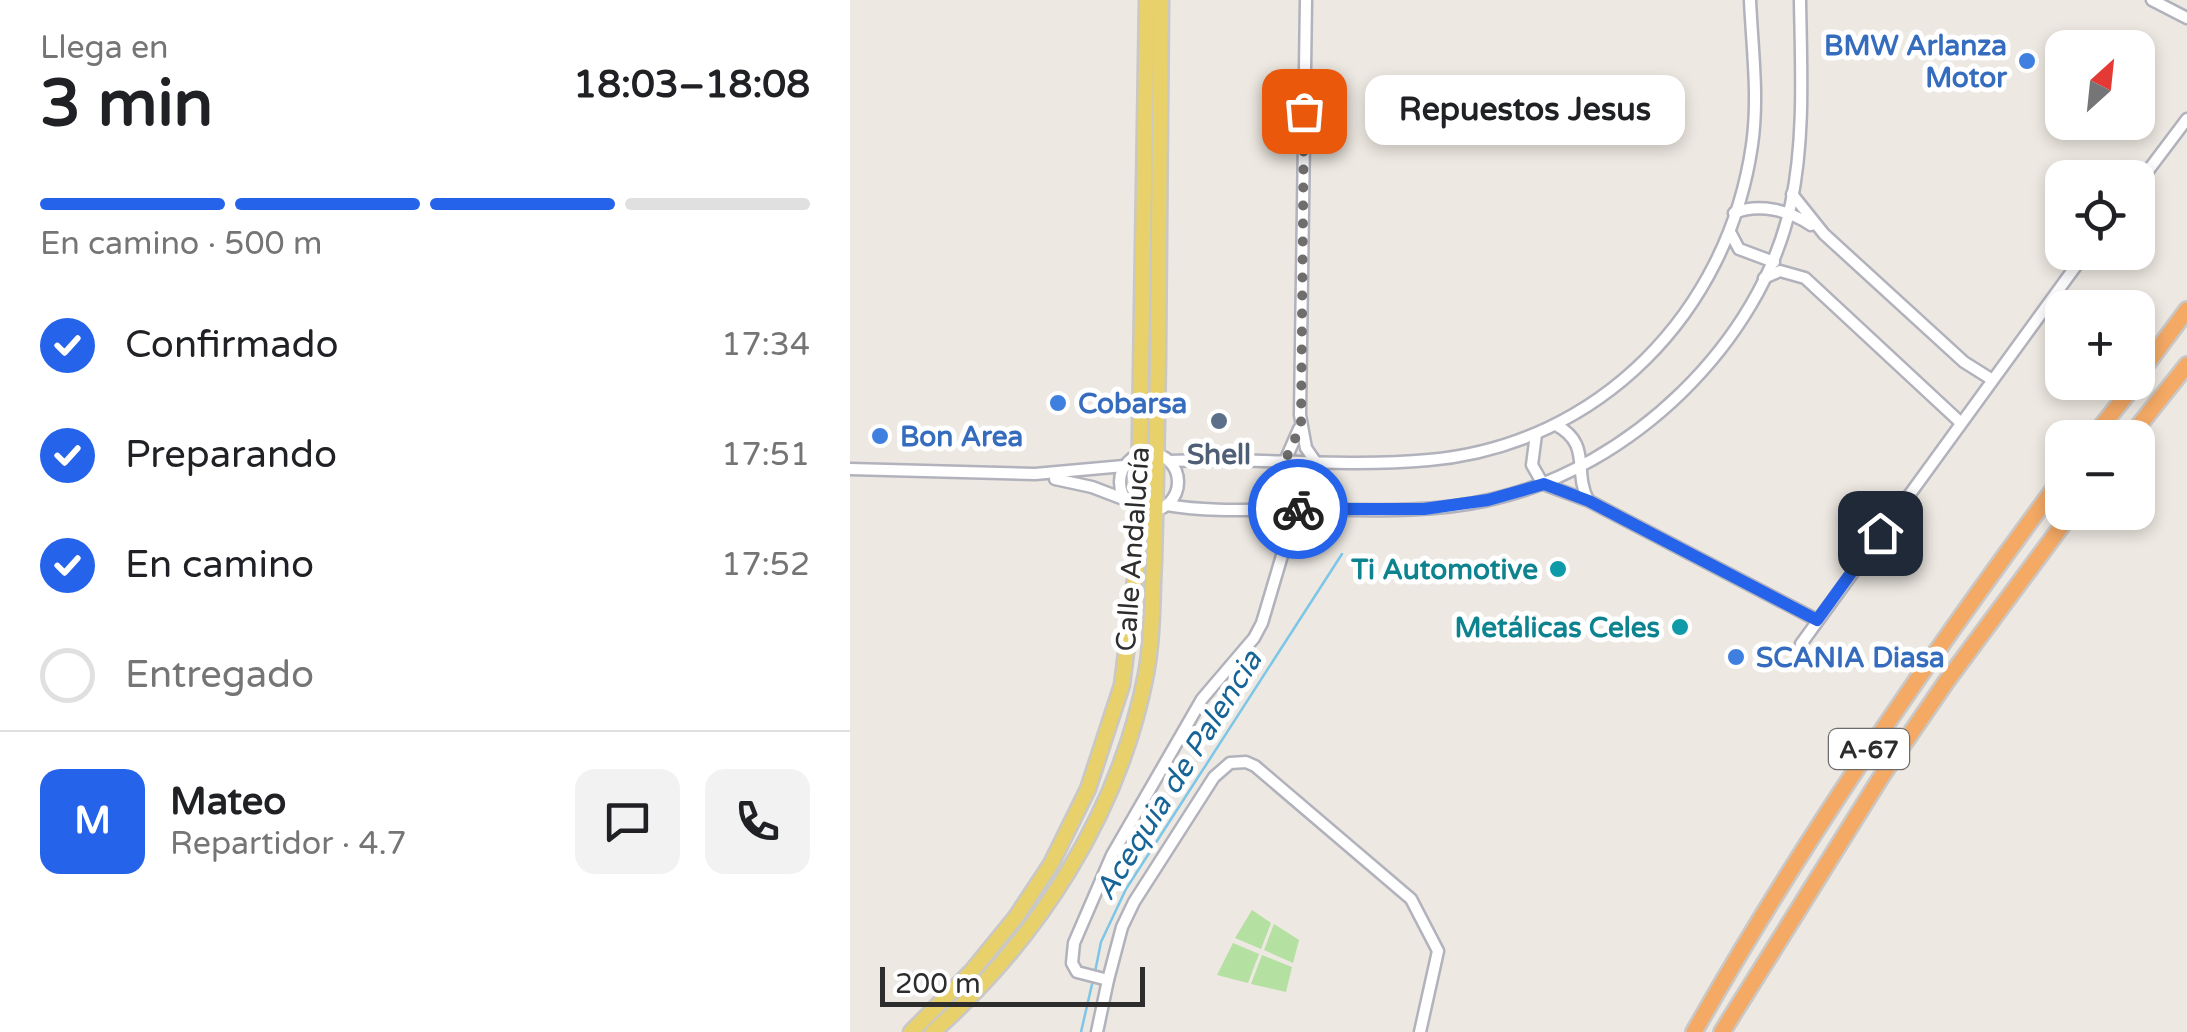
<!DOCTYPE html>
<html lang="es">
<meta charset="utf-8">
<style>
:root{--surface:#fff;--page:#f2f2f2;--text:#202124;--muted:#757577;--line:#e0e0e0;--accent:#2563eb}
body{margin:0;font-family:"Varela Round",sans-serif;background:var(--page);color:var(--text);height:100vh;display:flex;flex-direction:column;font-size:38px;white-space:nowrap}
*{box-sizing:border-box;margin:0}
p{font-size:32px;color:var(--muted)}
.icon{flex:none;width:55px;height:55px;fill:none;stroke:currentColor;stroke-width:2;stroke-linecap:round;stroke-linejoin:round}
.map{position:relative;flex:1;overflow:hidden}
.drawer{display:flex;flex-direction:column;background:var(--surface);width:850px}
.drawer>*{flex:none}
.needle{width:65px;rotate:27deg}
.buttons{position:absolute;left:1195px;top:30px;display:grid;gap:20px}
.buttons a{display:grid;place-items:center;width:110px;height:110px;border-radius:20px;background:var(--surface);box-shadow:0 5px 15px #0003;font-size:50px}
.scale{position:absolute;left:30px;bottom:25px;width:265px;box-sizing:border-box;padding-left:10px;border:5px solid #2d2d2d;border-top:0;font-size:28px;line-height:35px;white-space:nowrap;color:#2d2d2d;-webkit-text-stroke:8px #fff;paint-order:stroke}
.pin{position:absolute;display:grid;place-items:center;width:85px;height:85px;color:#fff;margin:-42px;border-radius:20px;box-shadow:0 5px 15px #0006}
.courier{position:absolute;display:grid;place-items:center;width:100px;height:100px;margin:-50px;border:8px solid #2563eb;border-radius:50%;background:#fff;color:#222;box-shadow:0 2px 12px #0007}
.bubble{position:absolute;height:70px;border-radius:20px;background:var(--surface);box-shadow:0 5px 15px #0003;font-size:32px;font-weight:800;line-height:70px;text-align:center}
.head em{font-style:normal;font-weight:800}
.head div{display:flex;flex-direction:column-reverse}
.head{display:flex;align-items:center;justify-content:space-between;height:170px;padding:0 40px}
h1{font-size:65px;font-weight:800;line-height:75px}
.bar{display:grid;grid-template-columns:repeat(4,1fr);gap:15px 10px;align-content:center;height:120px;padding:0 40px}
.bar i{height:12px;border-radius:8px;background:var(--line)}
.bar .on{background:var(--accent)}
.bar p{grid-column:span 4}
.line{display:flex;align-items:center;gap:25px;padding:0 40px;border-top:2px solid var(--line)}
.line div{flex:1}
.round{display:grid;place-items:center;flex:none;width:105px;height:105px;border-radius:20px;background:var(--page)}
ol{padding:0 40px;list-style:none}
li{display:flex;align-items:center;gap:30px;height:110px}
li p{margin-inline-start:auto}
li .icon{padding:10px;border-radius:50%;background:var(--accent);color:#fff;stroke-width:4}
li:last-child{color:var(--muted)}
li i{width:55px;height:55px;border:5px solid var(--line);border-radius:50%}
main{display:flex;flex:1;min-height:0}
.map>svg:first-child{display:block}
</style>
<main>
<section class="drawer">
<div class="head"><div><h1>3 min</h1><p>Llega en</p></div><em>18:03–18:08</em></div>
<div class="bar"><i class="on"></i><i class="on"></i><i class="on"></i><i></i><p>En camino · 500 m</p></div>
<ol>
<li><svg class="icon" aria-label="check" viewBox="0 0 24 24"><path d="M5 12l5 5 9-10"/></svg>Confirmado<p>17:34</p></li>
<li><svg class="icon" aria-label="check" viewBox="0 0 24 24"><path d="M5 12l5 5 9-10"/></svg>Preparando<p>17:51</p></li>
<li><svg class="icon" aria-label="check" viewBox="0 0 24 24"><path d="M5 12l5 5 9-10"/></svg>En camino<p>17:52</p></li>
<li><i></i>Entregado</li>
</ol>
<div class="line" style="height:180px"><b class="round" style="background:var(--accent);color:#fff">M</b><div><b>Mateo</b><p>Repartidor · 4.7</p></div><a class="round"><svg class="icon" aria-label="chat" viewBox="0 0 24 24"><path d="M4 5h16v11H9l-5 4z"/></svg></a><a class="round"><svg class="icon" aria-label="phone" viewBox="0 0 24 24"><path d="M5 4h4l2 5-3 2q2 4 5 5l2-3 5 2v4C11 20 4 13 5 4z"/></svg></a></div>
</section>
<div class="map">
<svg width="1337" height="1032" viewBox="0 0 1337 1032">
<rect width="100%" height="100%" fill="#ede8e1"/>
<g fill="#b4e0a1">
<path d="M 402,910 L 421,923 L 411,949 L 385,938 Z"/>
<path d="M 424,924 L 449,940 L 443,963 L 414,950 Z"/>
<path d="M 383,943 L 409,954 L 398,983 L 367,975 Z"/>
<path d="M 412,955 L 442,967 L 436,992 L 401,984 Z"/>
</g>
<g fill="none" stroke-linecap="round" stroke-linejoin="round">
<g stroke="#7cc6e7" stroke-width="2.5">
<path d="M 245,972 L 251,942 L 276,889 L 492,554"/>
<path d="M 231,1032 L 243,980"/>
</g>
<g stroke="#b1b2bc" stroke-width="15">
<g id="minor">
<path d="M 456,0 L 450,415 L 456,448 L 465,461 L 471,483 L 468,500 L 436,542 L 412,623 L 404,638 L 352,699 L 262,855 L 224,943 L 222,963 L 227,972 L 258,980 L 272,927 L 284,902 L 364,777 L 380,763 L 396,762 L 405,766 L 561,899 L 588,951 L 570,1032"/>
<path d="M 1302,0 L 1337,18"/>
<path d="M 1288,184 L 1337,119"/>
<path d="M 942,194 L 974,234 L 1114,362 L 1141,379"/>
<path d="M 884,213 C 909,203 939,210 961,225"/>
<path d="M 880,232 L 889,249 L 924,262"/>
<path d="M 914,278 L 930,271 L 955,278 L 1110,422"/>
<path d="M 706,425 C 742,444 723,471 738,500"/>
<path d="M 686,434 L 682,465 L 693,484 L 739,501 L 967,620"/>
<circle cx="299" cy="482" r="29"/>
<path d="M 320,461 C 406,457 493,468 579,460 C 749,445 878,312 902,145 C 909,97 902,47 900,0"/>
<path d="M 0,469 L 185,474 L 274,466"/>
<path d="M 205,479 L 242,487 L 276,500"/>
<path d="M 317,505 C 362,513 408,509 453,509 C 516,510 581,514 643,499 C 779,468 911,344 941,204 C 955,138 951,68 950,0"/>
<path d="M 436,541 L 427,479 L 449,429"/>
<path d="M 951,644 L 1236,252"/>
<path d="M 247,1032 L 258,980"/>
</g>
</g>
<g stroke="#c8c8c8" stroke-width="19">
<g id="major">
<path d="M 61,1032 L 122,971 L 166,917 L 201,864 L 238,789 L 272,685 L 288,555 L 297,0"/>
<path d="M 83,1032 C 188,939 269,814 296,674 C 303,637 302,598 304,561 C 306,492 307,424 308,356 C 308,237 311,119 311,0"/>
</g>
</g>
<g stroke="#c8c8c8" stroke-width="20">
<g id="highway">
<path d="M 1288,376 L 1337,310"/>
<path d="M 1242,438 L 1287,382"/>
<path d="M 1279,438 L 1337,365"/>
<path d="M 844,1032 C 954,838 1080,656 1212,478"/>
<path d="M 872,1032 L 1033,774 L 1096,682 L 1222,512"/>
</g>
</g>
<use href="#minor" stroke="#fff" stroke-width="10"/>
<use href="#major" stroke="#e8d06b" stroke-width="14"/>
<use href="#highway" stroke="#f4a965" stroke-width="15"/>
</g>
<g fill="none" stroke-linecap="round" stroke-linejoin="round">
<path stroke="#706e6c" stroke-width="10" stroke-dasharray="0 18" d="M 448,509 L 432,509 C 421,476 440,455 451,424 L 454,111"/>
<path stroke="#2563eb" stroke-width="12" d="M 448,509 L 574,509 L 638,500 L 694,484 L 739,501 L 967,620 L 1030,533"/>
</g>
<g fill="#3f7fe0" stroke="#fff" stroke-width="4">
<circle cx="1177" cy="61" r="10"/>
<circle cx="208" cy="403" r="10"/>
<circle cx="30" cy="436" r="10"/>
<circle cx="886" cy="657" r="10"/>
</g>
<circle fill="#5c6f8a" stroke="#fff" stroke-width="4" cx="369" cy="421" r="10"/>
<g fill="#0f9aa8" stroke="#fff" stroke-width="4">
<circle cx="708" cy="569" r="10"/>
<circle cx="830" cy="627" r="10"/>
</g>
<g text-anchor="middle" stroke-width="10" stroke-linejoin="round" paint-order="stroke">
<rect fill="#fff" stroke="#6c6c6c" stroke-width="2.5" x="979" y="729" width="80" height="40" rx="8"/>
<g font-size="25" font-weight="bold" fill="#2d2d2d">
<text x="1019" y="758">A-67</text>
</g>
<g font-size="28" font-weight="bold" fill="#366cbe" stroke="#fff" text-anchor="start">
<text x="1157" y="55" text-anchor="end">BMW Arlanza<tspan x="1157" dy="32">Motor</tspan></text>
<text x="228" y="413">Cobarsa</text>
<text x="50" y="446">Bon Area</text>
<text x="906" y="667">SCANIA Diasa</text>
</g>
<g font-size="28" font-weight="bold" fill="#4e5e75" stroke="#fff">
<text x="369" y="464">Shell</text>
</g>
<g font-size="28" fill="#2d2d2d" stroke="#fff">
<text transform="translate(282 549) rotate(-86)" y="10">Calle Andalucía</text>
</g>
<g font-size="28" font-weight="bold" fill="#0d838f" stroke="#fff" text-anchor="end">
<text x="688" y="579">Ti Automotive</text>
<text x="810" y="637">Metálicas Celes</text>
</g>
<g font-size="30" font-style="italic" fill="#176597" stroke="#fff">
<text transform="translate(328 775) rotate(-58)" y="10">Acequia de Palencia</text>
</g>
</g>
</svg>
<div class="buttons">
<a><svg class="needle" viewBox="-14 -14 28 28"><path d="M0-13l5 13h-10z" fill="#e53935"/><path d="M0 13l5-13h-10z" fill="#757577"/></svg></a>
<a><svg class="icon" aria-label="locate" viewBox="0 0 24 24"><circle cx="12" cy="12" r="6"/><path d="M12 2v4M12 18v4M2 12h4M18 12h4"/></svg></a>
<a>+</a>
<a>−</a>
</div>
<div class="scale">200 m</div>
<div class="pin" style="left:454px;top:111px;background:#ea580c"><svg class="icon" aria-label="bag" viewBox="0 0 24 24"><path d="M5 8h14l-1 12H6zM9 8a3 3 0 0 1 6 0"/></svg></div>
<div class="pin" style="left:1030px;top:533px;background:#1f2937"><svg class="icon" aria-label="home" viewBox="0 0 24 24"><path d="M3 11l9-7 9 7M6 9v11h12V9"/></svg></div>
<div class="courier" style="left:448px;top:509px"><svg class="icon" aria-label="bike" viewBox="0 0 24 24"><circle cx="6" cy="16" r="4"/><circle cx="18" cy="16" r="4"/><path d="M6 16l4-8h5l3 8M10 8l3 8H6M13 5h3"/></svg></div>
<div class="bubble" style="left:515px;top:75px;width:320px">Repuestos Jesus</div>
</div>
</main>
